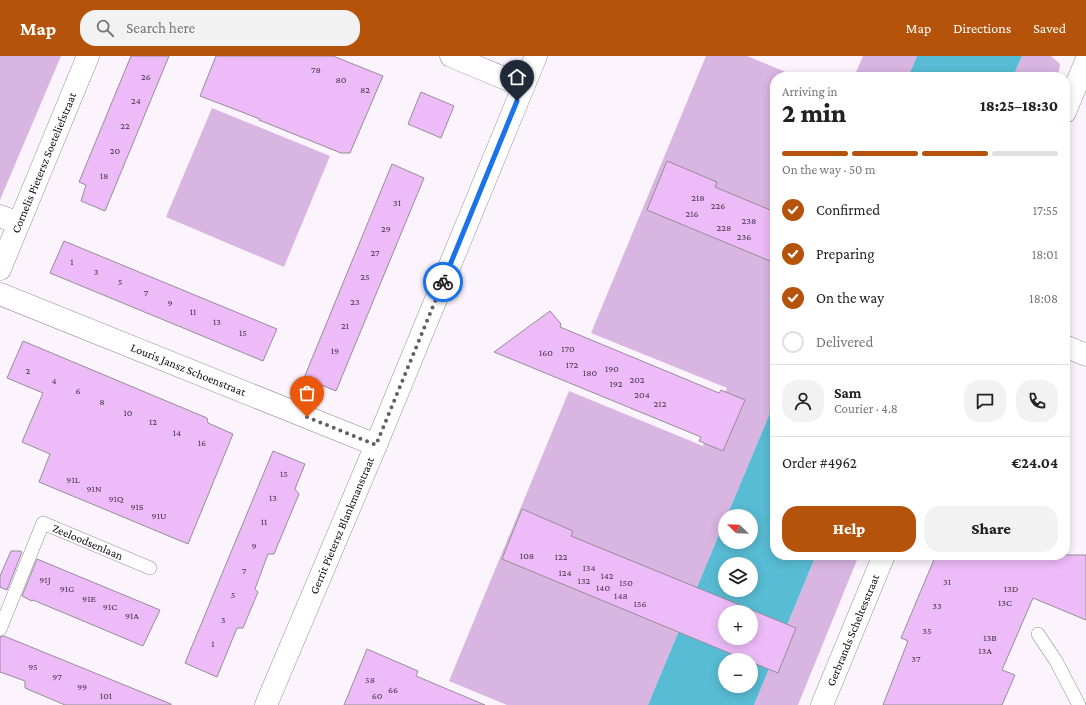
<!DOCTYPE html>
<meta charset="utf-8">
<style>
:root{--surface:#fff;--page:#f2f2f2;--text:#222;--muted:#767676;--line:#e0e0e0;--accent:#b45309}
body{margin:0;font-family:"Crimson Pro",serif;background:var(--page);color:var(--text);height:100vh;display:flex;flex-direction:column;font-size:15px;white-space:nowrap}
*{box-sizing:border-box;margin:0}
p{font-size:13px;color:var(--muted)}
.icon{flex:none;width:22px;height:22px;fill:none;stroke:currentColor;stroke-width:2;stroke-linecap:round;stroke-linejoin:round}
.map{position:relative;flex:1;overflow:hidden}
.panel{position:absolute;left:770px;top:16px;width:300px;height:488px;display:flex;flex-direction:column;background:var(--surface);border-radius:16px;box-shadow:0 2px 10px #0003}
.panel>*{flex:none}
.needle{width:26px;rotate:293deg}
.buttons{position:absolute;left:718px;top:453px;display:grid;gap:8px}
.buttons a{display:grid;place-items:center;width:40px;height:40px;border-radius:50%;background:var(--surface);box-shadow:0 2px 10px #0003;font-size:20px}
.pin{position:absolute;display:grid;place-items:center;width:34px;height:34px;color:#fff;margin:-41px -17px;border-radius:50% 50% 50% 0;rotate:-45deg;box-shadow:0 0 4px #0007}
.pin .icon{rotate:45deg}
.courier{position:absolute;display:grid;place-items:center;width:40px;height:40px;margin:-20px;border:3px solid #1a73e8;border-radius:50%;background:#fff;color:#222;box-shadow:0 1px 5px #0007}
.head em{font-style:normal;font-weight:800}
.head div{display:flex;flex-direction:column-reverse}
.head{display:flex;align-items:center;justify-content:space-between;height:68px;padding:0 12px}
h1{font-size:26px;font-weight:800;line-height:30px}
.bar{display:grid;grid-template-columns:repeat(4,1fr);gap:6px 4px;align-content:center;height:48px;padding:0 12px}
.bar i{height:5px;border-radius:3px;background:var(--line)}
.bar .selected{background:var(--accent)}
.bar p{grid-column:span 4}
.line{display:flex;align-items:center;gap:10px;padding:0 12px;border-top:1px solid var(--line)}
.line div{flex:1}
.round{display:grid;place-items:center;flex:none;width:42px;height:42px;border-radius:16px;background:var(--page)}
ol{padding:0 12px;list-style:none}
li{display:flex;align-items:center;gap:12px;height:44px}
li p{margin-inline-start:auto}
li .icon{padding:4px;border-radius:50%;background:var(--accent);color:#fff;stroke-width:4}
li:last-child{color:var(--muted)}
li i{width:22px;height:22px;border:2px solid var(--line);border-radius:50%}
.primary-button{display:flex;gap:8px;margin-top:auto;padding:8px 12px}
.primary-button a{flex:1;height:46px;border-radius:16px;background:var(--accent);color:#fff;font-size:16px;font-weight:800;line-height:46px;text-align:center}
.primary-button a+a{background:var(--page);color:var(--text)}
header{display:flex;align-items:center;gap:24px;box-sizing:border-box;height:56px;padding:0 20px;background:var(--accent);color:#fff}
header strong{font-size:19px}
nav{display:flex;gap:22px;margin-inline-start:auto;font-size:14px}
.search{width:280px;height:36px;background:var(--page);display:flex;align-items:center;gap:10px;box-sizing:border-box;padding:0 14px;border-radius:16px;color:var(--muted);font-size:15px}
.map>svg:first-child{display:block}
</style>
<header>
<strong>Map</strong>
<div class="search"><svg class="icon" aria-label="search" viewBox="0 0 24 24"><circle cx="10" cy="10" r="6"/><path d="M15 15l6 6"/></svg>Search here</div>
<nav><a>Map</a><a>Directions</a><a>Saved</a></nav>
</header>
<div class="map">
<svg width="1086" height="649" viewBox="0 0 1086 649">
<rect width="100%" height="100%" fill="#fcf4fd"/>
<g fill="#d9b5e1">
<path d="M 0,0 L 61,0 L 0,144 Z"/>
<path d="M 706,0 L 747,0 L 798,21 L 775,21 L 775,345 L 727,460 L 725,460 L 725,464 L 648,649 L 507,649 L 449,625 L 569,335 L 703,390 L 727,332 L 591,277 Z"/>
<path d="M 863,0 L 917,0 L 908,21 L 854,21 Z"/>
<path d="M 1022,0 L 1051,0 L 1060,8 L 1058,21 L 1013,21 Z"/>
<path d="M 212,52 L 330,100 L 284,211 L 166,161 Z"/>
<path d="M 816,499 L 859,499 L 798,649 L 754,649 Z"/>
</g>
<g fill="#58bcd4" fill-rule="evenodd">
<path d="M 917,0 L 1022,0 L 1013,21 L 908,21 Z"/>
<path d="M 775,345 L 775,499 L 816,499 L 754,649 L 648,649 L 725,464 L 725,486 L 751,486 L 751,460 L 727,460 ZM 725,508 L 751,508 L 751,534 L 725,534 ZM 725,556 L 751,556 L 751,582 L 725,582 ZM 725,604 L 751,604 L 751,630 L 725,630 Z"/>
</g>
<g fill="#edbbf8" stroke="#958e96" fill-rule="evenodd">
<path d="M 131,0 L 169,0 L 105,155 L 81,145 L 86,129 L 79,126 Z"/>
<path d="M 216,0 L 333,0 L 383,20 L 350,97 L 341,97 L 259,64 L 260,63 L 200,40 Z"/>
<path d="M 421,36 L 454,50 L 441,82 L 408,68 Z"/>
<path d="M 667,105 L 717,126 L 715,131 L 775,156 L 775,207 L 647,154 Z"/>
<path d="M 392,108 L 424,122 L 336,335 L 304,322 Z"/>
<path d="M 64,185 L 277,273 L 263,305 L 50,217 Z"/>
<path d="M 550,255 L 561,268 L 560,271 L 719,337 L 721,334 L 745,344 L 723,395 L 699,385 L 701,381 L 494,296 Z"/>
<path d="M 23,285 L 207,362 L 208,367 L 233,378 L 188,488 L 39,426 L 50,398 L 22,386 L 43,337 L 7,322 Z"/>
<path d="M 273,395 L 305,408 L 295,433 L 299,438 L 274,498 L 268,498 L 255,533 L 258,536 L 243,572 L 237,572 L 217,621 L 185,607 Z"/>
<path d="M 522,453 L 573,475 L 571,480 L 796,572 L 778,617 L 751,606 L 751,604 L 746,604 L 502,503 ZM 725,556 L 751,556 L 751,582 L 725,582 Z"/>
<path d="M 11,495 L 20,495 L 22,496 L 7,534 L 0,531 L 0,520 Z"/>
<path d="M 936,499 L 1086,499 L 1086,564 L 1033,542 L 1002,614 L 1015,619 L 1002,649 L 883,649 L 908,585 L 901,582 Z"/>
<path d="M 37,503 L 160,554 L 143,590 L 33,544 L 32,545 L 22,540 Z"/>
<path d="M 4,580 L 171,648 L 171,649 L 65,649 L 25,632 L 25,625 L 0,616 L 0,581 Z"/>
<path d="M 367,593 L 418,615 L 416,620 L 485,649 L 344,649 Z"/>
</g>
<g fill="none" stroke-linecap="round" stroke-linejoin="round">
<g stroke="#979099" stroke-width="14">
<g id="lane">
<path id="s1" d="M 0,573 L 43,467 L 150,512"/>
<path d="M 1038,578 L 1056,605 L 1079,649"/>
</g>
</g>
<g stroke="#979099" stroke-width="23">
<g id="street">
<path d="M 451,0 L 523,30"/>
<path d="M 1065,56 L 1086,5"/>
<path d="M 0,160 L 19,167"/>
<path id="s2" d="M 0,213 L 88,0"/>
<path id="s3" d="M 0,238 L 376,389"/>
<path d="M 1065,290 L 1086,299"/>
<path id="s4" d="M 266,649 L 376,389 L 536,0"/>
<path id="s5" d="M 822,649 L 884,499"/>
</g>
</g>
<use href="#lane" stroke="#fff" stroke-width="13"/>
<use href="#street" stroke="#fff" stroke-width="22"/>
</g>
<g fill="none" stroke-linecap="round" stroke-linejoin="round">
<path stroke="#635e63" stroke-width="4" stroke-dasharray="0 7.2" d="M 307,361 L 376,389 L 443,226"/>
<path stroke="#1a73e8" stroke-width="5" d="M 443,226 L 517,45"/>
</g>
<g text-anchor="middle" stroke-width="3" stroke-linejoin="round" paint-order="stroke">
<g font-size="10" fill="#47384a">
<text x="316" y="17">78</text>
<text x="146" y="24">26</text>
<text x="341" y="27">80</text>
<text x="365" y="37">82</text>
<text x="136" y="48">24</text>
<text x="125" y="73">22</text>
<text x="115" y="98">20</text>
<text x="104" y="123">18</text>
<text x="698" y="145">218</text>
<text x="397" y="150">31</text>
<text x="718" y="153">226</text>
<text x="692" y="161">216</text>
<text x="749" y="168">238</text>
<text x="724" y="175">228</text>
<text x="386" y="176">29</text>
<text x="744" y="184">236</text>
<text x="375" y="200">27</text>
<text x="72" y="209">1</text>
<text x="96" y="219">3</text>
<text x="365" y="224">25</text>
<text x="120" y="229">5</text>
<text x="146" y="240">7</text>
<text x="355" y="249">23</text>
<text x="170" y="250">9</text>
<text x="193" y="259">11</text>
<text x="217" y="269">13</text>
<text x="345" y="273">21</text>
<text x="243" y="280">15</text>
<text x="568" y="296">170</text>
<text x="335" y="298">19</text>
<text x="546" y="300">160</text>
<text x="572" y="312">172</text>
<text x="612" y="316">190</text>
<text x="28" y="318">2</text>
<text x="590" y="320">180</text>
<text x="637" y="327">202</text>
<text x="54" y="328">4</text>
<text x="616" y="331">192</text>
<text x="78" y="338">6</text>
<text x="642" y="342">204</text>
<text x="102" y="349">8</text>
<text x="660" y="351">212</text>
<text x="128" y="360">10</text>
<text x="153" y="369">12</text>
<text x="177" y="380">14</text>
<text x="202" y="390">16</text>
<text x="284" y="421">15</text>
<text x="73" y="427">91L</text>
<text x="94" y="436">91N</text>
<text x="273" y="445">13</text>
<text x="116" y="446">91Q</text>
<text x="137" y="454">91S</text>
<text x="159" y="463">91U</text>
<text x="264" y="469">11</text>
<text x="254" y="493">9</text>
<text x="527" y="503">108</text>
<text x="561" y="504">122</text>
<text x="589" y="515">134</text>
<text x="244" y="518">7</text>
<text x="565" y="520">124</text>
<text x="607" y="523">142</text>
<text x="45" y="527">91J</text>
<text x="584" y="528">132</text>
<text x="947" y="529">31</text>
<text x="626" y="530">150</text>
<text x="603" y="535">140</text>
<text x="67" y="536">91G</text>
<text x="1011" y="536">13D</text>
<text x="233" y="542">5</text>
<text x="621" y="543">148</text>
<text x="89" y="546">91E</text>
<text x="1005" y="550">13C</text>
<text x="640" y="551">156</text>
<text x="937" y="553">33</text>
<text x="110" y="554">91C</text>
<text x="132" y="563">91A</text>
<text x="223" y="567">3</text>
<text x="927" y="578">35</text>
<text x="990" y="585">13B</text>
<text x="213" y="591">1</text>
<text x="985" y="598">13A</text>
<text x="916" y="606">37</text>
<text x="33" y="614">95</text>
<text x="57" y="624">97</text>
<text x="370" y="627">58</text>
<text x="82" y="634">99</text>
<text x="393" y="637">66</text>
<text x="106" y="643">101</text>
<text x="377" y="643">60</text>
</g>
<g font-size="12" fill="#100d10" stroke="#fff">
<text dy="4" stroke="none"><textPath href="#s2" startOffset="115">Cornelis Pietersz Soeteliefstraat</textPath></text>
<text dy="4" stroke="none"><textPath href="#s3" startOffset="203">Louris Jansz Schoenstraat</textPath></text>
<text dy="4" stroke="none"><textPath href="#s4" startOffset="195">Gerrit Pietersz Blankmanstraat</textPath></text>
<text dy="4" stroke="none"><textPath href="#s1" startOffset="163">Zeeloodsenlaan</textPath></text>
<text dy="4" stroke="none"><textPath href="#s5" startOffset="81">Gerbrands Scheltesstraat</textPath></text>
</g>
</g>
</svg>
<div class="buttons">
<a><svg class="needle" viewBox="-14 -14 28 28"><path d="M0-13l5 13h-10z" fill="#e53935"/><path d="M0 13l5-13h-10z" fill="#767676"/></svg></a>
<a><svg class="icon" aria-label="layers" viewBox="0 0 24 24"><path d="M12 4l9 5-9 5-9-5zM3 14l9 5 9-5"/></svg></a>
<a>+</a>
<a>−</a>
</div>
<div class="pin" style="left:307px;top:361px;background:#ea580c"><svg class="icon" aria-label="bag" viewBox="0 0 24 24"><path d="M5 8h14l-1 12H6zM9 8a3 3 0 0 1 6 0"/></svg></div>
<div class="pin" style="left:517px;top:45px;background:#1f2937"><svg class="icon" aria-label="home" viewBox="0 0 24 24"><path d="M3 11l9-7 9 7M6 9v11h12V9"/></svg></div>
<div class="courier" style="left:443px;top:226px"><svg class="icon" aria-label="bike" viewBox="0 0 24 24"><circle cx="6" cy="16" r="4"/><circle cx="18" cy="16" r="4"/><path d="M6 16l4-8h5l3 8M10 8l3 8H6M13 5h3"/></svg></div>
<section class="panel">
<div class="head"><div><h1>2 min</h1><p>Arriving in</p></div><em>18:25–18:30</em></div>
<div class="bar"><i class="selected"></i><i class="selected"></i><i class="selected"></i><i></i><p>On the way · 50 m</p></div>
<ol>
<li><svg class="icon" aria-label="check" viewBox="0 0 24 24"><path d="M5 12l5 5 9-10"/></svg>Confirmed<p>17:55</p></li>
<li><svg class="icon" aria-label="check" viewBox="0 0 24 24"><path d="M5 12l5 5 9-10"/></svg>Preparing<p>18:01</p></li>
<li><svg class="icon" aria-label="check" viewBox="0 0 24 24"><path d="M5 12l5 5 9-10"/></svg>On the way<p>18:08</p></li>
<li><i></i>Delivered</li>
</ol>
<div class="line" style="height:72px"><a class="round"><svg class="icon" aria-label="person" viewBox="0 0 24 24"><circle cx="12" cy="8" r="4"/><path d="M4 21q1-7 8-7t8 7"/></svg></a><div><b>Sam</b><p>Courier · 4.8</p></div><a class="round"><svg class="icon" aria-label="chat" viewBox="0 0 24 24"><path d="M4 5h16v11H9l-5 4z"/></svg></a><a class="round"><svg class="icon" aria-label="phone" viewBox="0 0 24 24"><path d="M5 4h4l2 5-3 2q2 4 5 5l2-3 5 2v4C11 20 4 13 5 4z"/></svg></a></div>
<div class="line" style="height:52px"><div>Order #4962</div><b>€24.04</b></div>
<div class="primary-button"><a>Help</a><a>Share</a></div>
</section>
</div>
